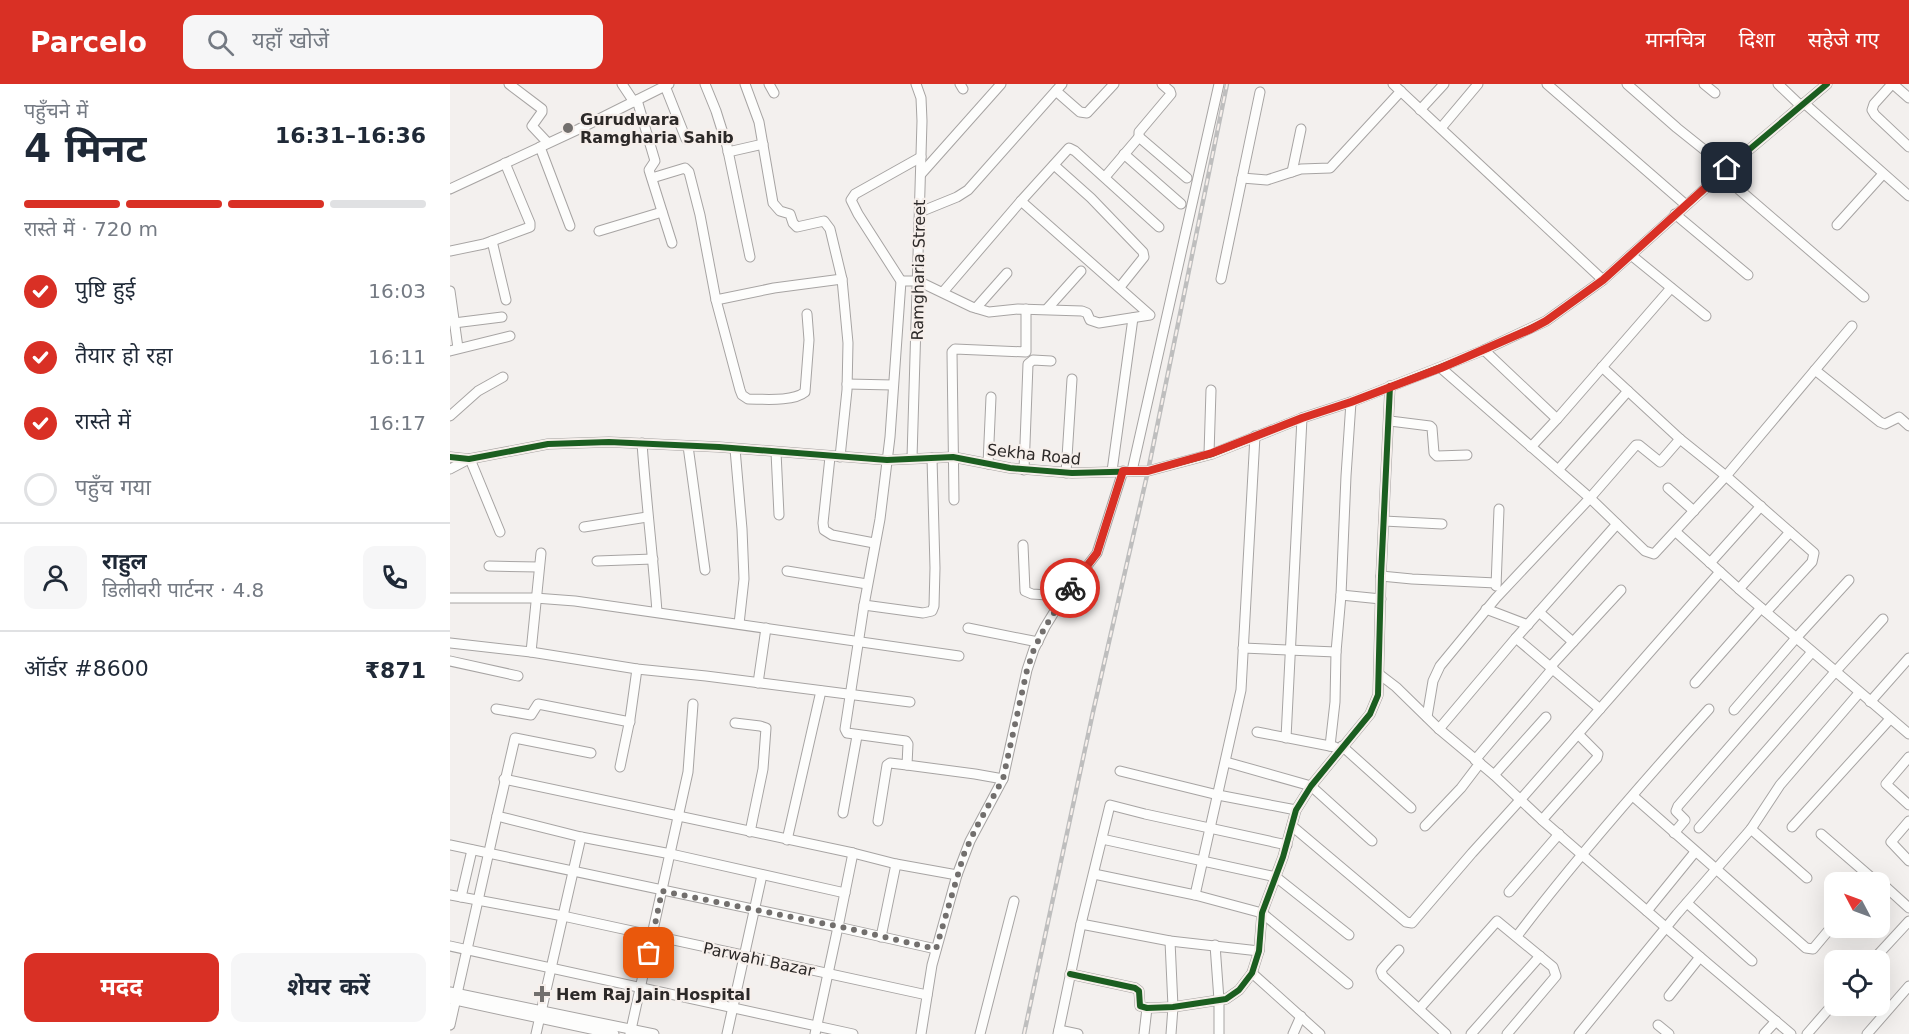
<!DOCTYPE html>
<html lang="hi">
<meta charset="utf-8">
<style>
:root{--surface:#fff;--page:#f6f6f7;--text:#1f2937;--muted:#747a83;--line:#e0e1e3;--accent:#d93025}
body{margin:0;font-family:"DejaVu Sans","Noto Sans Devanagari",sans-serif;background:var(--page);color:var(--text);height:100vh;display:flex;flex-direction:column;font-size:22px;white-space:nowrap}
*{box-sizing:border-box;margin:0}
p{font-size:20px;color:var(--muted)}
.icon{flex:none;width:33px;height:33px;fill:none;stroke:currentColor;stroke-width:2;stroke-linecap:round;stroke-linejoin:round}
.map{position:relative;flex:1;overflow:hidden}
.panel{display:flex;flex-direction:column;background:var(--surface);width:450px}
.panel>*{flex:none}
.needle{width:39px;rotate:311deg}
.fabs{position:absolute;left:1374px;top:788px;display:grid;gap:12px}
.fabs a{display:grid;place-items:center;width:66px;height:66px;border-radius:12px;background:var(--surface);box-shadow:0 6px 24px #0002;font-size:30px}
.pin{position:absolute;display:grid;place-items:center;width:51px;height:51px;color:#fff;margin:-26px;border-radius:12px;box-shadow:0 3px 9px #0006}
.courier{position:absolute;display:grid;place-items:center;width:60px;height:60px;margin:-30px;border:4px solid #d93025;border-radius:50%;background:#fff;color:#222;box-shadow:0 2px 8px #0007}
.summary em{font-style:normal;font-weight:700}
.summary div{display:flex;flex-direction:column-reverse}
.summary{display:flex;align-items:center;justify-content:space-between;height:102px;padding:0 24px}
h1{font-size:39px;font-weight:700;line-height:45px}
.bar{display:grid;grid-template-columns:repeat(4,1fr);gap:9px 6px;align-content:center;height:72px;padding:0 24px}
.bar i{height:8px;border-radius:4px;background:var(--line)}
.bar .on{background:var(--accent)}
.bar p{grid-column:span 4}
.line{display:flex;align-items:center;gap:15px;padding:0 24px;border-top:2px solid var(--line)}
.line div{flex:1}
.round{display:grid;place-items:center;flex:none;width:63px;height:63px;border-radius:12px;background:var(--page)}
ol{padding:0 24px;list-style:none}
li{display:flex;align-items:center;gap:18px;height:66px}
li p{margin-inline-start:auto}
li .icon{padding:6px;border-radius:50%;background:var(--accent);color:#fff;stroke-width:4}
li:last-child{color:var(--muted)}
li i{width:33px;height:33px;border:3px solid var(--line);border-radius:50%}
.button{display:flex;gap:12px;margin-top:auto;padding:12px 24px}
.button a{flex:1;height:69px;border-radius:12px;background:var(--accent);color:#fff;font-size:24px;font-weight:700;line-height:69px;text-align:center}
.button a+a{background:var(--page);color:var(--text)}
header{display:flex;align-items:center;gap:36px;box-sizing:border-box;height:84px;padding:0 30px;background:var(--accent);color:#fff}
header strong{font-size:28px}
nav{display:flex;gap:33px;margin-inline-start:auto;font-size:21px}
.search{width:420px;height:54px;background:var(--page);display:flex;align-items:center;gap:15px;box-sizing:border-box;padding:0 21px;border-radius:12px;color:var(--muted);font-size:22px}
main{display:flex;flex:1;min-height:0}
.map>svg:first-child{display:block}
</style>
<header>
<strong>Parcelo</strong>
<div class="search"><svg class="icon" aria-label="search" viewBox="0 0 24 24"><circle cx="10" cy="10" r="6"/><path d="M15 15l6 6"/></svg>यहाँ खोजें</div>
<nav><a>मानचित्र</a><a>दिशा</a><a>सहेजे गए</a></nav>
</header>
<main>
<section class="panel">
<div class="summary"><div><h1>4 मिनट</h1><p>पहुँचने में</p></div><em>16:31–16:36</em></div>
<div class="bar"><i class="on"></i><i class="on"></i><i class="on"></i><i></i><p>रास्ते में · 720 m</p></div>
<ol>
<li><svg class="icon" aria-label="check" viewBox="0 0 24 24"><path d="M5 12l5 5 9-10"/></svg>पुष्टि हुई<p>16:03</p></li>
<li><svg class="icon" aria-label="check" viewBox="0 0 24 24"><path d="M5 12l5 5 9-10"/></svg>तैयार हो रहा<p>16:11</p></li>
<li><svg class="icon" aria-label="check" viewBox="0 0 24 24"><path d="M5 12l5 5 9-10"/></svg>रास्ते में<p>16:17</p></li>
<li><i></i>पहुँच गया</li>
</ol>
<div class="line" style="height:108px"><a class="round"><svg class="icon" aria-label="person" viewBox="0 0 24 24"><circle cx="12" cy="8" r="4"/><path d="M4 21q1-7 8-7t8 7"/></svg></a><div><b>राहुल</b><p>डिलीवरी पार्टनर · 4.8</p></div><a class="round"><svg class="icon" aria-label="phone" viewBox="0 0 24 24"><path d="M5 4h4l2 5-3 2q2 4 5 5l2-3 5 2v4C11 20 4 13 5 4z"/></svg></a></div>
<div class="line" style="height:78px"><div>ऑर्डर #8600</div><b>₹871</b></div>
<div class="button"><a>मदद</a><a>शेयर करें</a></div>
</section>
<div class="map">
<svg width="1459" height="950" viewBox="0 0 1459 950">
<rect width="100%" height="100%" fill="#f3f0ee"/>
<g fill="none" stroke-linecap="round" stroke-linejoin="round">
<g stroke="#a7a4a3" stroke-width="11">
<g id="minor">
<path d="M 59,0 L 92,25 L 92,28 L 82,42 L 97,58"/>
<path d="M 172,0 L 184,18"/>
<path d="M 255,0 L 266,27 L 277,62 L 300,173"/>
<path d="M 295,0 L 309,38 L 323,119 L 330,127 L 340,130 L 343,139 L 347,143 L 374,137 L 380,145 L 392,195 L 398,259 L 397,306 L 390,373"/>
<path d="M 319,0 L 324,9"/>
<path d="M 510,0 L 513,5"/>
<path d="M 943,0 L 1153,196"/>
<path d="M 1097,0 L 1236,121"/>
<path d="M 1177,0 L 1227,44 L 1277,84"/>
<path d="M 1254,0 L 1265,9"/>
<path d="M 1328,0 L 1351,22"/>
<path d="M 1442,0 L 1424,20 L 1422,26 L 1425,31 L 1459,63"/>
<path d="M 1443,0 L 1459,14"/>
<path d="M 215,2 L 236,55"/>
<path d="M 606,7 L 630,28 L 637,29 L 664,0"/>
<path d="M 187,16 L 205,77 L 199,86 L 222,159"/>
<path d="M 1354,19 L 1459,112"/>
<path d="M 970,26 L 994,0"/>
<path d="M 991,44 L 1028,0"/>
<path d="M 689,53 L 689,48 L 721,10 L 720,7 L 712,0"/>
<path d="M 90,63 L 120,142"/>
<path d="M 278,68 L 313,60"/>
<path d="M 674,70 L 731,120"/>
<path d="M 471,73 L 405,110 L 401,116 L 408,130 L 451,197 L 440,353 L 430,435 L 414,521 L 395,645 L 397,649 L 456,657 L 458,660 L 457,681 L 525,690 L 553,695"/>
<path d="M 604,81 L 641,114 L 693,168 L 694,173 L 670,203"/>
<path d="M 842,88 L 851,45"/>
<path d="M 471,90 L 551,0"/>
<path d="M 1271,90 L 1414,213"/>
<path d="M 655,93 L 689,53 L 737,94"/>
<path d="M 202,94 L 235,84 L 239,88 L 250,131 L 266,216 L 290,306 L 292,311 L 298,315 C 313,315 343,318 355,308 L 359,256 L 357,230"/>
<path d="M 792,94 L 817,96 L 851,85 L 880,84 L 951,7"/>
<path d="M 0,105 L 129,45 L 219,0"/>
<path d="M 470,128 L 507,113 L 518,106 L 612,0"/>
<path d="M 1225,130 L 1298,191"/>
<path d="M 1387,141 L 1433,90"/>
<path d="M 149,147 L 212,128"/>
<path d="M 42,157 L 56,216"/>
<path d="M 0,167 L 34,160 L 80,143 L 80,139 L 55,79"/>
<path d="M 1181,171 L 1256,232"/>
<path d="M 771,195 L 810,8"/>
<path d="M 451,197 L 468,197 L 522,223 L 539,228 L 568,225 L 632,227 L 637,229 L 640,236 L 649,239 L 700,231 L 571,117"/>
<path d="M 0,207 L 8,264"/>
<path d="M 493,208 L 571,117 L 619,64 L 625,67 L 709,143"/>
<path d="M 266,216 L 324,204 L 392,195"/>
<path d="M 526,224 L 557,189"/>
<path d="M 597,225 L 631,187"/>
<path d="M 4,239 L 52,233"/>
<path d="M 1034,266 L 1107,335"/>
<path d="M 0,267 L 60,252"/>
<path d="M 1152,283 L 1230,355 L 1276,392 L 1364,469 L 1362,478 L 1316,528"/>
<path d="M 991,284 L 1140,414 L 1195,467 L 1204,470 L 1276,392 L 1402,242"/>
<path d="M 1365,286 L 1430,338 L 1435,340 L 1449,333 L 1459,342"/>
<path d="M 397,300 L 443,301"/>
<path d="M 0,332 L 28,307 L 53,293"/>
<path d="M 940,337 L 980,342 L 982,344 L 984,369 L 987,372 L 1017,371"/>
<path d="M 192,359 C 196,416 203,472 207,528"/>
<path d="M 238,362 L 255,486"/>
<path d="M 1081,363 L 1107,335 L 1221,204"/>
<path d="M 285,365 L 292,445 L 294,495 L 289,540"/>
<path d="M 326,368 L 329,431"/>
<path d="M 759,370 L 761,306"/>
<path d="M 0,373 L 19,375 L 98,360 L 159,358 L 269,363 L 437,376 L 503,373 L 560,384 L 622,389 L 698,387 L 762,370 L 852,334 L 901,318 L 1034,266 L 1096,237 L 1153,196 L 1288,75 L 1377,0"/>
<path d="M 380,373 L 373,439 L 374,446 L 382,451 L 424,459"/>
<path d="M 462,374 L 472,37 L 471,14 L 466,0"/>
<path d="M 20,375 L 50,448"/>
<path d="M 538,380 L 541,313"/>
<path d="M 0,385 L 19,375"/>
<path d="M 574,386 L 578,280 L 583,276 L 601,277"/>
<path d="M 1108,386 L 1178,307"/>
<path d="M 662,387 L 683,234"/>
<path d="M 682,387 L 769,0"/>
<path d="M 616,389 L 622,295"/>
<path d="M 1218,404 L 1244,427"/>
<path d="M 504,416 L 502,268 L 505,265 L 576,268 L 576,225"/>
<path d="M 934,437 L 992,440"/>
<path d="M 134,443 L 197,433"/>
<path d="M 1226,448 L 1289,505 L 1459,650"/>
<path d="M 573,461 L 575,507 L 582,510 L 614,512"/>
<path d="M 147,477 L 203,475"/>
<path d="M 1260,479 L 1311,422"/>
<path d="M 39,482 L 89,483"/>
<path d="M 337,487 L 417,500"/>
<path d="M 931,492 L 962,495 L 1046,499"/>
<path d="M 1046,502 L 1049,425"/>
<path d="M 1289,505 L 1340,448"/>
<path d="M 891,511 L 931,515"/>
<path d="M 0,514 L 85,514 L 125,517 L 509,572"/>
<path d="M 414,521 L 473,529 L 482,527 L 484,522 L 485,484 L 482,374"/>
<path d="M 1036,525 L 1078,541"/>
<path d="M 1089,528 L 1123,558"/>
<path d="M 518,544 L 588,558"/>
<path d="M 1066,554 L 1150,625"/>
<path d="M 0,559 L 81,568 L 187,585 L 256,592 L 460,618"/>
<path d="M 793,564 L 886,568"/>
<path d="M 81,568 L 91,469"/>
<path d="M 0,577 L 68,592"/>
<path d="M 1101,582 L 1171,506"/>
<path d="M 929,590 L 946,603 L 989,645 L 1044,691 L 1092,736 L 1250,873 L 1341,950"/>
<path d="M 308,599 L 316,544"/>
<path d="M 1245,599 L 1311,524"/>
<path d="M 1420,618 L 1459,574"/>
<path d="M 46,625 L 81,631 L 88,620 L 180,638"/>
<path d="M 1284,626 L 1346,554 L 1399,496"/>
<path d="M 977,633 L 983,597 L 990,582 L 1046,514 L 1140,414 L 1186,361 L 1189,361 L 1210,378 L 1230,355"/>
<path d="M 285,639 L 310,642 L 316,644 L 313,685 L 300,748"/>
<path d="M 989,645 L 1065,555 L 1167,440"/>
<path d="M 807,648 L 885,663"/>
<path d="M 836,654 L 852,334"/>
<path d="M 880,662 L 885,618 L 886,568 L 891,511 L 896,392 L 901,318"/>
<path d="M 892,662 L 961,724"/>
<path d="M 141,669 L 65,654 L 47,732 L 131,753 L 221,770 L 395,809"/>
<path d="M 1459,673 L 1436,700 L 1459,721"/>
<path d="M 1025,676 L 1103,584"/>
<path d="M 776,678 L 861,702 L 922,757"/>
<path d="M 170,683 L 180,635 L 187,585"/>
<path d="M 670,687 L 768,711 L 846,726"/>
<path d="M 1044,691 L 1096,633"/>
<path d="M 54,695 L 403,769 L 446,780"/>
<path d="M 1183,712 L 1356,864 L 1363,865 L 1384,840"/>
<path d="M 393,729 L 407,652"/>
<path d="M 1092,736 L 1147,674 L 1148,670 L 1128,650"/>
<path d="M 428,737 L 437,681 L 440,679 L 457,681"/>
<path d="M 1459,737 L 1441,758 L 1459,777"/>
<path d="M 842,742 L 956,838 L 962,839 L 1022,769 L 1071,715 L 1270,488"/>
<path d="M 975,742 L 1011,704 L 1030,679"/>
<path d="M 1342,743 L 1440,635"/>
<path d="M 1249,744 L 1385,588 L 1433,535"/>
<path d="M 1301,745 L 1357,794"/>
<path d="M 1224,749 L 1235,736 L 1226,727 L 1228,722 L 1362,568"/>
<path d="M 1371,750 L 1423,795"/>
<path d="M 652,755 L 826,793 L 899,851"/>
<path d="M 337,756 L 371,607"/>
<path d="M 0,761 L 388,843 L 403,769"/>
<path d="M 644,790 L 745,811 L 812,829 L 898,900"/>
<path d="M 1420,798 L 1426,794 L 1459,824"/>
<path d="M 1059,808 L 1109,750"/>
<path d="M 0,811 L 113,832 L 477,911"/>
<path d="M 745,811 L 791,606 L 805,352"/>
<path d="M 11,813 L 22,766"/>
<path d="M 1237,819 L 1302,877"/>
<path d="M 1197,827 L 1245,768"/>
<path d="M 631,840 L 720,857 L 809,867"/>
<path d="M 1067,852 C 1127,773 1193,698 1259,625"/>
<path d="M 431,853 L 446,780 L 507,791"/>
<path d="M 720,857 L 723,923 L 721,950"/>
<path d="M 765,861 L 769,916 L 769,950"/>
<path d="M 0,862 L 403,950"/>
<path d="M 949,866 L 932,885 L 931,887 L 933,892 L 996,950"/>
<path d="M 1423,876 L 1459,837"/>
<path d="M 802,889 L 870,950"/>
<path d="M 620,890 L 685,904 L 689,907 L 690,922 L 697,924 L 723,923 L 776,915 L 789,906 L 802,889 L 809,867 L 812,829 L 833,773 L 846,726 L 861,702 L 920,630 L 928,611 L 931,492 L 940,302"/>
<path d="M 0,908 L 204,950"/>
<path d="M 1219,912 L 1250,873"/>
<path d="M 0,915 L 164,950"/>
<path d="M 969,925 L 1047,837 L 1103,883 L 1106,892 L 1057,950"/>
<path d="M 0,941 L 47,732"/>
<path d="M 1208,941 L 1219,950"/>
<path d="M 609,946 L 628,950"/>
<path d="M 86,950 L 131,753"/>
<path d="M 180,950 L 238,688 L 243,620"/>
<path d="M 277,950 L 312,791"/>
<path d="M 365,950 L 388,843 L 486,865"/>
<path d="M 471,950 L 482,881 L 507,791 L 520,757 L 553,695 L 577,586 L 584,565 L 595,543 L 614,512 L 647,469 L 673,387"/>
<path d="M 530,950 L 564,817"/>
<path d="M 608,950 L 631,840 L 660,721 L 695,730 L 837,761"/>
<path d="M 694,950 L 697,924"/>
<path d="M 843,950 L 851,932"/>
<path d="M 1021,950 L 1090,872"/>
<path d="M 1129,950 L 1227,830 L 1301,745 L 1330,701 L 1409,609"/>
<path d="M 1314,950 L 1326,937"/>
<path d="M 1357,950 L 1384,919"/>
<path d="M 1417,950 L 1459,902"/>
</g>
</g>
<use href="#minor" stroke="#fdfdfc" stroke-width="9"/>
<g stroke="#bebebe" stroke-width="4.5">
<path id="rail" d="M 574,950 L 643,628 L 698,387 L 777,0"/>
</g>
<use href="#rail" stroke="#f6efeb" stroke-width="2" stroke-dasharray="7" stroke-linecap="butt"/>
<g stroke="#f6efeb" stroke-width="10">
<g id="cycleway">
<path d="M 0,373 L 19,375 L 98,360 L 159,358 L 269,363 L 437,376 L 503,373 L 560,384 L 622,389 L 698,387 L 762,370 L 852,334 L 901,318 L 1034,266 L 1096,237 L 1153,196 L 1288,75 L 1377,0"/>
<path d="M 620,890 L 685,904 L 689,907 L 690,922 L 697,924 L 723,923 L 776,915 L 789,906 L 802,889 L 809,867 L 812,829 L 833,773 L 846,726 L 861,702 L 920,630 L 928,611 L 931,492 L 940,302"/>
</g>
</g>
<use href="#cycleway" stroke="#1b5e20" stroke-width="6"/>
</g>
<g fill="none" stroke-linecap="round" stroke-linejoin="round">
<path stroke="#726f6d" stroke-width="6" stroke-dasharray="0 10.8" d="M 199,869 L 212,807 L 396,844 L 486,865 L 514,770 L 526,744 L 553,695 L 577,586 L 584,565 L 595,543 L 620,504"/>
<path stroke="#d93025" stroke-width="8" d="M 620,504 L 647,469 L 673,387 L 698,387 L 762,369 L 852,334 L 901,318 L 991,284 L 1081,245 L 1096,237 L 1153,196 L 1277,84"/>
</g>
<g fill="#726f6d" stroke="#f6efeb" stroke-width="2">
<circle cx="118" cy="44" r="6"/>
<path d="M89 901h6v6h6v6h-6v6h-6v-6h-6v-6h6z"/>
</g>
<g text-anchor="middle" stroke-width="4.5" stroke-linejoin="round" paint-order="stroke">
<g font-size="16" font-weight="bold" fill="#2c2928" stroke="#f6efeb" text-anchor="start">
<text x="130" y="41">Gurudwara<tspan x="130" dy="18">Ramgharia Sahib</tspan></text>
<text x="106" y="916">Hem Raj Jain Hospital</text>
</g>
<g font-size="16" fill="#2c2928" stroke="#f6efeb">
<text transform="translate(468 186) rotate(-89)" y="6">Ramgharia Street</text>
<text transform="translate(584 370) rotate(6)" y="6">Sekha Road</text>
<text transform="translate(309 875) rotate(12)" y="6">Parwahi Bazar</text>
</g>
</g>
</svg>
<div class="fabs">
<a><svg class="needle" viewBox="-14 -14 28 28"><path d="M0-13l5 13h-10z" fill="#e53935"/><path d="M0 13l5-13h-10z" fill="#747a83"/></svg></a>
<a><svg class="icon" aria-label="locate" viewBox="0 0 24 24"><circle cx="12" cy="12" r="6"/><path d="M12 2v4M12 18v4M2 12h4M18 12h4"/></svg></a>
</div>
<div class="pin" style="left:199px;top:869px;background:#ea580c"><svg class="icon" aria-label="bag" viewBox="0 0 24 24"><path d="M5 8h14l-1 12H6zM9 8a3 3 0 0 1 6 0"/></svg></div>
<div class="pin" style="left:1277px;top:84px;background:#1f2937"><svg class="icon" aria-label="home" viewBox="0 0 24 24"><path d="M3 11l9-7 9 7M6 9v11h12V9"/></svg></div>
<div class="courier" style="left:620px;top:504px"><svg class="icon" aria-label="bike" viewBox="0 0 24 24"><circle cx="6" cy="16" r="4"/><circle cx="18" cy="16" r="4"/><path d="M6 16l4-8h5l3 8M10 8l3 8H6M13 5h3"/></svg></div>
</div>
</main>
